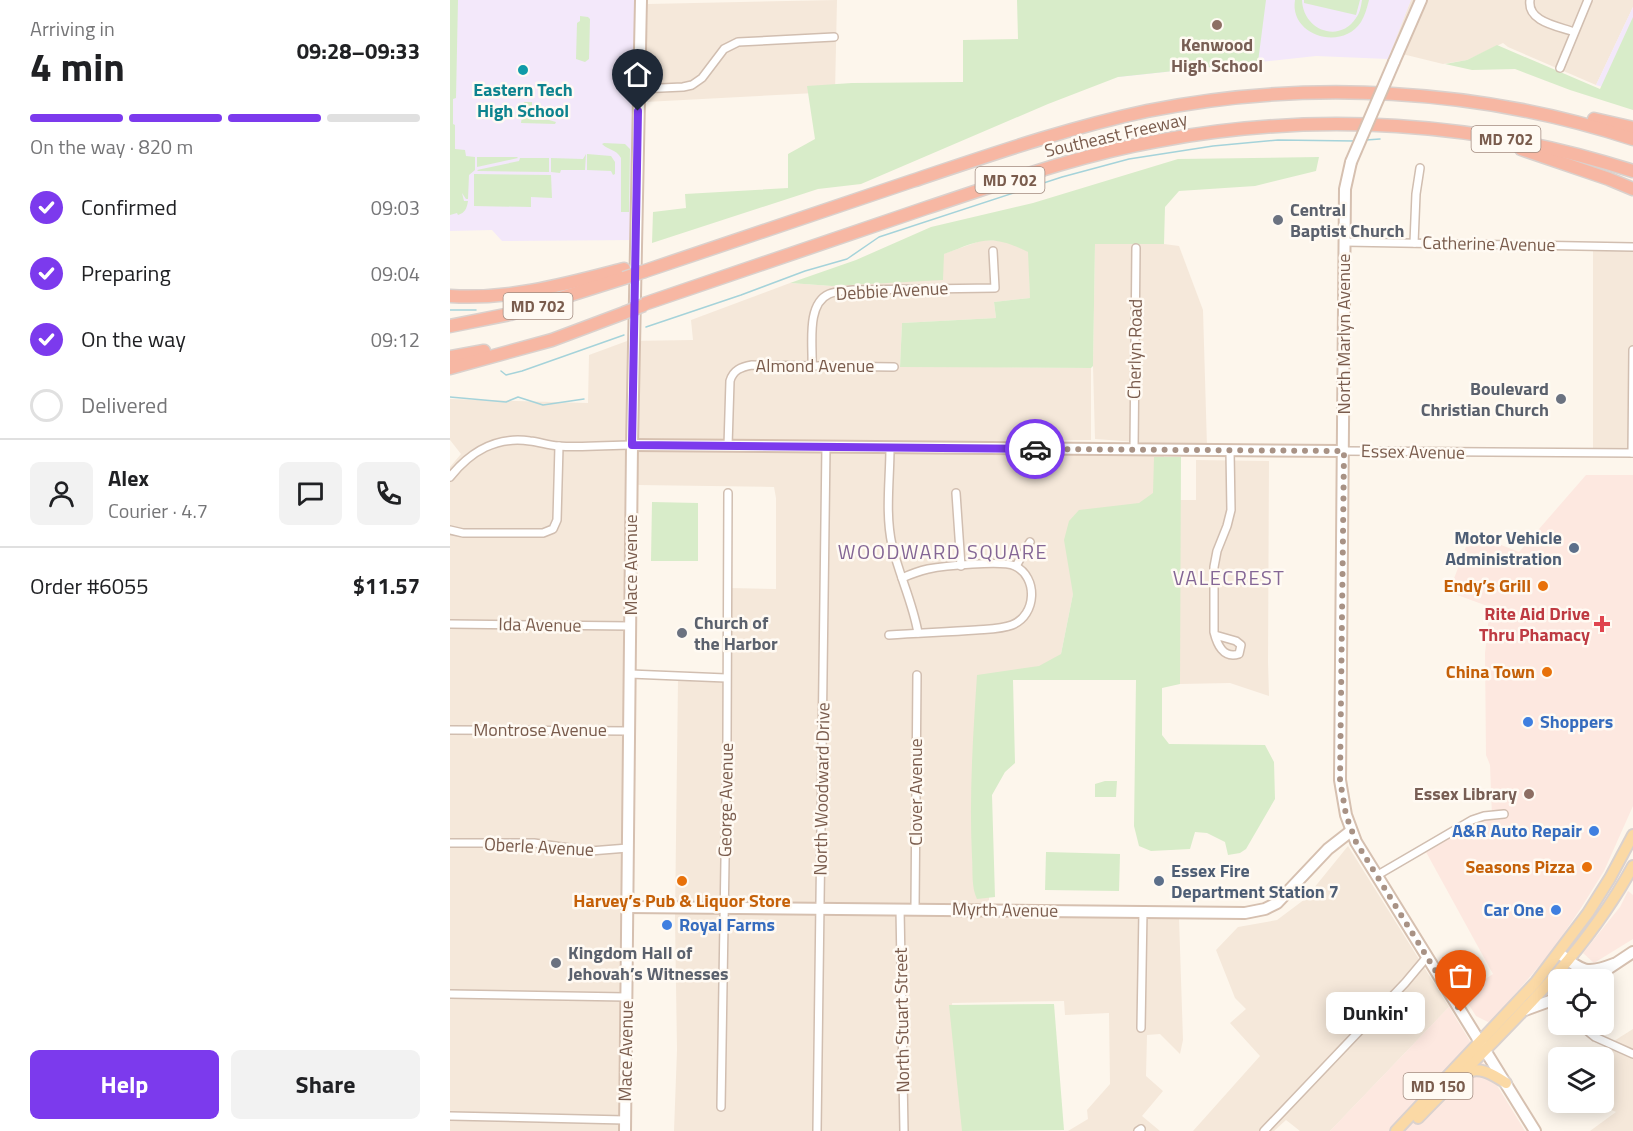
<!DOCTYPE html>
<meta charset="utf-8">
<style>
:root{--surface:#fff;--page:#f2f2f2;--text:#202124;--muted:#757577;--line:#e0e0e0;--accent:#7c3aed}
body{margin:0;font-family:"Titillium Web",sans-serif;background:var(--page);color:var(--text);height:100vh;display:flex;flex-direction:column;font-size:22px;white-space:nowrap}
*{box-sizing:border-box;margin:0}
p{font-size:20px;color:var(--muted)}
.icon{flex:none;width:33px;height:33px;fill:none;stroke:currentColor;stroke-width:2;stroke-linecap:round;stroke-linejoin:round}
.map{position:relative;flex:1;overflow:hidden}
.side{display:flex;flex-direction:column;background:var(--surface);width:450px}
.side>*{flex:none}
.controls{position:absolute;left:1098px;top:969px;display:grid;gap:12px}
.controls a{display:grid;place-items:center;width:66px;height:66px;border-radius:9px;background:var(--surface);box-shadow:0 3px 15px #0003;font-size:30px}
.pin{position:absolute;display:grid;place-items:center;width:51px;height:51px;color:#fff;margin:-62px -26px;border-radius:50% 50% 50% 0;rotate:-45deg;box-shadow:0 0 6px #0007}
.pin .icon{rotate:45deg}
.courier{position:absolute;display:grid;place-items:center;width:60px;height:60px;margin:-30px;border:4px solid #7c3aed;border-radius:50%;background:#fff;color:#222;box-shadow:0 2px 8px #0007}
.bubble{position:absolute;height:42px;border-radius:9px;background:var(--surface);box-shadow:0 3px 15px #0003;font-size:20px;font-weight:700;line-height:42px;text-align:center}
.head em{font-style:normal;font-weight:700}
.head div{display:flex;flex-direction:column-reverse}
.head{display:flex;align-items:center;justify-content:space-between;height:102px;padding:0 30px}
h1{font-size:39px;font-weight:700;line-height:45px}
.bar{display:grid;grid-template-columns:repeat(4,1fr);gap:9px 6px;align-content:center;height:72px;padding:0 30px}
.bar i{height:8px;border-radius:4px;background:var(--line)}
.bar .current{background:var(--accent)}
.bar p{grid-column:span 4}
.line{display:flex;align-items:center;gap:15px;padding:0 30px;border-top:2px solid var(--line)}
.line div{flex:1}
.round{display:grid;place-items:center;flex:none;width:63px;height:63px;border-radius:9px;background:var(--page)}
ol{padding:0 30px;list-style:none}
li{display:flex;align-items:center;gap:18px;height:66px}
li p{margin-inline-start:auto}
li .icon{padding:6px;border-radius:50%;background:var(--accent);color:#fff;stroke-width:4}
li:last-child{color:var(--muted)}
li i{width:33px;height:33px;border:3px solid var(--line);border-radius:50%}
.button{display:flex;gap:12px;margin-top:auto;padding:12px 30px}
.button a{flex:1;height:69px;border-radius:9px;background:var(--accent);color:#fff;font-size:24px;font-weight:700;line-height:69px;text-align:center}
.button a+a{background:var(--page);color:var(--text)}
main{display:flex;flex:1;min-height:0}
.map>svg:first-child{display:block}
</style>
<main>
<section class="side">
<div class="head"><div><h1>4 min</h1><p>Arriving in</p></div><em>09:28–09:33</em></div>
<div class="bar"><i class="current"></i><i class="current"></i><i class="current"></i><i></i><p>On the way · 820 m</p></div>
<ol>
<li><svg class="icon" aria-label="check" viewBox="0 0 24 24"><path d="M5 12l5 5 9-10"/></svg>Confirmed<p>09:03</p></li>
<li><svg class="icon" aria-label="check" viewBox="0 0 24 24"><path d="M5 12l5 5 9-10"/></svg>Preparing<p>09:04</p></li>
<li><svg class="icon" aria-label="check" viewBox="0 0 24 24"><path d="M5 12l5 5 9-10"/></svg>On the way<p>09:12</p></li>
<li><i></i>Delivered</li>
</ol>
<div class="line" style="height:108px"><a class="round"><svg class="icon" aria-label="person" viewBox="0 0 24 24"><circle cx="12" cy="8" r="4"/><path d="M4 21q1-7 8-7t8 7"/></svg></a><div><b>Alex</b><p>Courier · 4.7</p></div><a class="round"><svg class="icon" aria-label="chat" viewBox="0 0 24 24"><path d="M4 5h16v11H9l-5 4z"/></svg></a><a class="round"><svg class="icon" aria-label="phone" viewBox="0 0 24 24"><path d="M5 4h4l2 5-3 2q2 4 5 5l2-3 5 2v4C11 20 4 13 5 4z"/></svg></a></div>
<div class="line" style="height:78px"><div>Order #6055</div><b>$11.57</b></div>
<div class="button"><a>Help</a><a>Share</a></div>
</section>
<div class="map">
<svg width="1183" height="1131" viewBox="0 0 1183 1131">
<rect width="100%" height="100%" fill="#fdf6ec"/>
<g fill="#f5e8da">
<path d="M 387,0 L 385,92 L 195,102 L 198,4 Z"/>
<path d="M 961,0 L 1183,0 L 1183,7 L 1146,85 L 1058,47 L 1053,43 L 1017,60 L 993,64 L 940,51 Z"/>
<path d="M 533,240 L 556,241 L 579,252 L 580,298 L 544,302 L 546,318 L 452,323 L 450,366 L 641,368 L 641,440 L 453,442 L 175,438 L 170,1131 L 0,1131 L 0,467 L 11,454 L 0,440 L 0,399 L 138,403 L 139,355 L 177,341 L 243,340 L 241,320 L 340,283 L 382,286 L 493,279 L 493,254 Z"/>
<path d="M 1143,242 L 1183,243 L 1183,457 L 1143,457 Z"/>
<path d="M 645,244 L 714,244 L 729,246 L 753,310 L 757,447 L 645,439 L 643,366 Z"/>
<path d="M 188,451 L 714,454 L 713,510 L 623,594 L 611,654 L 609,680 L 539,680 L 539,917 L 729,918 L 733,1040 L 730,1054 L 710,1034 L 697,1035 L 696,1076 L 713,1091 L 692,1116 L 710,1131 L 618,1131 L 638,1119 L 637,1110 L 660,1084 L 659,1013 L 615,1015 L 614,1001 L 502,1003 L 513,1131 L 224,1131 L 227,1050 L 225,919 L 228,679 L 281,680 L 280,588 L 326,589 L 326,498 L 324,487 L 188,485 Z"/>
<path d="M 746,460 L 819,461 L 818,662 L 819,696 L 780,683 L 730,684 L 730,500 L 746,500 Z"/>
<path d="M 898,846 L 999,1007 L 880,1131 L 850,1131 L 836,1120 L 824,1131 L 743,1131 L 810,1056 L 780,1023 L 796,1009 L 785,998 L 766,950 L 788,927 L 827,920 L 855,899 Z"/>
<path d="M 1183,1029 L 1183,1131 L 1140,1131 L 1166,1112 L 1145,1103 L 1154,1102 L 1154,1058 L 1137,1058 Z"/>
</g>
<g fill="#fde8e0">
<path d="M 1136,475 L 1183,475 L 1183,806 L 1154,871 L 1131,908 L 1102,951 L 1044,1019 L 1038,1022 L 1026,1016 L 1012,994 L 1043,974 L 976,852 L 1013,828 L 1042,817 L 1040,765 L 1036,755 L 1035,653 L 1040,607 L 999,592 L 1021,533 L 1069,552 Z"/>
<path d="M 1178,891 L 1183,895 L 1183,939 L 1144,963 L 1133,953 L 1170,907 Z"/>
<path d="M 999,1007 L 1075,1131 L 880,1131 Z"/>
</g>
<g fill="#f3e8fa">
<path d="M 0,0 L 191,0 L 186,240 L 52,241 L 42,230 L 0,231 Z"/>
<path d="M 584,0 L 961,0 L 938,59 L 866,56 L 668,77 Z"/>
<path d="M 1183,7 L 1183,97 L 1146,85 Z"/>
</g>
<g fill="#d8ecc9">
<path d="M 0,0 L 8,0 L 6,98 L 3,99 L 3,124 L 5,125 L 5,149 L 15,150 L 16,156 L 25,157 L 25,170 L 19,175 L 18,199 L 16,199 L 12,193 L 14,201 L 18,201 C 17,208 15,213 8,215 L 7,213 L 0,215 Z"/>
<path d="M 567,0 L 816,0 L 808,62 L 668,77 L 598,104 L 411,184 L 368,189 L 202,243 L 203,212 L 236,208 L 235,194 L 338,188 L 338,154 L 365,139 L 357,86 L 402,83 L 513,82 L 513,40 L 568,39 Z"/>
<path d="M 845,0 L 852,0 C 853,30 889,44 906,18 C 910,13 911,6 912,0 L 919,0 C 917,8 915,15 911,22 C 891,52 839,35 845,0 Z"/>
<path d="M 854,0 L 910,0 L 906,15 L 854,3 Z"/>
<path d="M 130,16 L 138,17 L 140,19 L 139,59 L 135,62 L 126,59 L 127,23 L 130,21 Z"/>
<path d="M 1183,17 L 1183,110 L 1120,90 L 1065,69 L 1022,70 L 995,64 L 1017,60 L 1047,45 L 1150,89 Z"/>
<path d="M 74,102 L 82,102 L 82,120 L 99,120 L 106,122 L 105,124 L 71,123 Z"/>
<path d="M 154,143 L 175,144 L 180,149 L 179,212 L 171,212 L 171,158 C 166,149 158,150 152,144 Z"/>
<path d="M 136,154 L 135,170 L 111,170 L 110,173 L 101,172 L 101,158 L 133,159 Z"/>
<path d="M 137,154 L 161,156 L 165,162 L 165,174 L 163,175 L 161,171 L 137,170 Z"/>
<path d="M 27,157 L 67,157 L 68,158 L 27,167 Z"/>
<path d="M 869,157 L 866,171 L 805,186 L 729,191 L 715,207 L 714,244 L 645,244 L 643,366 L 641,368 L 450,367 L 452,323 L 546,318 L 544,302 L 580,298 L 578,252 C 540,233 531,240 494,254 L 493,280 L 382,286 L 340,283 L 406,260 L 481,227 L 583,203 L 728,159 Z"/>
<path d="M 70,158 L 99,158 L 99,172 L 28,171 L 27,170 L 69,161 Z"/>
<path d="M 24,174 L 101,175 L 102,198 L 81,197 L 81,207 L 24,206 Z"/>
<path d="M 704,457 L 731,457 L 730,684 L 712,688 L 712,735 L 719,744 L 815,745 L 824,762 L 825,799 L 796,849 L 790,853 L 778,855 L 775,842 L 757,833 L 745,832 L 740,849 L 701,851 L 689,846 L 684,826 L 686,680 L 563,680 L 565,763 L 555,772 L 542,795 L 545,897 L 527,899 C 521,887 523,870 522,857 C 519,796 523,736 527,675 L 589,666 L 611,654 L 623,594 L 614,540 L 619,521 L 629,510 L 689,503 L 703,493 Z"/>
<path d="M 202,502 L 248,503 L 248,561 L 201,561 Z"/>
<path d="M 655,781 L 667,781 L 666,797 L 645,797 L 645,784 Z"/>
<path d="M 596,852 L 670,854 L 669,891 L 595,890 Z"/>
<path d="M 604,1004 L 614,1130 L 512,1131 L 499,1005 Z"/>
</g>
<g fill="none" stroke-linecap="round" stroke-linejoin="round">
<g stroke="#a5d3da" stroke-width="1.5">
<path d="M 916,140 L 930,139"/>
<path d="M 0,310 L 26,310"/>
<path d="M 196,327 L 291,295 L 355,271 L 397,259 L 429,237 L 612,177 L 679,159 L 763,146 L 828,140 L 905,141"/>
<path d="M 51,371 L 56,375 L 72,371 L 174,335"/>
<path d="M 0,397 L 56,402 L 68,397 L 93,405 L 134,399"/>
</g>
<g stroke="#d1beb0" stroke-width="10">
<g id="street">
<path d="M 1080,0 C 1077,22 1108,26 1124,32"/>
<path d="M 1110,68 L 1138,0"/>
<path d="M 189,89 L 233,87 L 242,85 L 252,78 L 274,49 L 288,42 L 384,37"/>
<path d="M 895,242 L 1183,247"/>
<path d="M 964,243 L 966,194 L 970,168"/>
<path d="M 362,365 C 363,345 356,304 379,294 C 386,291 395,291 403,290 L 545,288 L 543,251"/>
<path d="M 278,446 L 280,381 C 283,370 291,367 302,365 L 444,367"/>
<path d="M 440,448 C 440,480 435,513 442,545 C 449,575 463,603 468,633"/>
<path d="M 684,449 L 686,248"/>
<path d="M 894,451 L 1183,453"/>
<path d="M 1182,453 L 1183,350"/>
<path d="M 0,477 C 21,451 46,436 80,441 C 89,442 98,445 108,446 C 132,448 158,445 182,445"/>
<path d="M 506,493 L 511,566"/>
<path d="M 0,530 L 13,533 L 93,533 L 103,529 L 107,520 L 109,446"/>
<path d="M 566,566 L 580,542"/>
<path d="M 0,624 L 181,626"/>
<path d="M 439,635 C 468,633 497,632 526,630 C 538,629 552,629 562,625 C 587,615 588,577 565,566 C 552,560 493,566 478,569 C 469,571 461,574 452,578"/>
<path d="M 765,635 L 786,641 L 791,645 L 789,654 C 773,659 767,644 764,632 L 764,567 L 767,551 L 777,526 L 781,510 L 780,451"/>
<path d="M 180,674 L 276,678"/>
<path d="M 0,730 L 179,731"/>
<path d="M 0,843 L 84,843 L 140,851 L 178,848"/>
<path d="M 926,876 L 1022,820 L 1034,816 L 1054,814"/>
<path d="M 450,909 L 454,1131"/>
<path d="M 465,909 L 467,675"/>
<path d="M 0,994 L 176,997"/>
<path d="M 1129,1024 L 1145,1037 L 1183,1054"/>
<path d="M 691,1028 L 693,911"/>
<path d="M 271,1107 L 277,738 L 278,493"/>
<path d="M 0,1116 L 175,1120"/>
<path d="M 367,1131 L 376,446"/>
<path d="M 688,1131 L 691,1129"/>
<path d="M 814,1131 L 955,983 L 976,958"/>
</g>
</g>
<g stroke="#d6c0b0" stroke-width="14">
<g id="secondary">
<path d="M 944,62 L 971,0"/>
<path d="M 901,162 L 895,189 L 890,780 L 896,815 L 906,842 L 1085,1131"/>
<path d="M 182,445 L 894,451"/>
<path d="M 177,907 L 795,913 L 815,909 L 827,903 L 878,849 L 901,831"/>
<path d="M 1109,953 C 1132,971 1136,975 1164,964"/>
<path d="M 1141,980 L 1183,952"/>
<path d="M 1075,1010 L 1108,998"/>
<path d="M 175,1131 L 182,445 L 191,0"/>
</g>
</g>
<g stroke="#dad1cd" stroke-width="14">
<g id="primary">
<path d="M 1013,1074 C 1029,1065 1042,1074 1056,1083"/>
<path d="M 968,1118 C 1044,1039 1130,964 1183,866"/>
<path d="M 946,1131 L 1086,982 L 1138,913 L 1160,878 L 1183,835"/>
</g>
</g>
<g stroke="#dad1cd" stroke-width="15">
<g id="highway">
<path d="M 1144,119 L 1183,128"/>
<path d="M 1071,149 L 1159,179 L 1183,189"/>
<path d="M 195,271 C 284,241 373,211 462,181 C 540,155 617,128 697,111 C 856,79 1029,88 1183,139"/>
<path d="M 0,296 C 60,300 116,284 174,269"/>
<path d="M 194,304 C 288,272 382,240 476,208 C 552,183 628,155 707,141 C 866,111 1029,121 1183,171"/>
<path d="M 0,326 L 60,314 L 174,278"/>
<path d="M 0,357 L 34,351"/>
<path d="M 0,368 L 102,340 L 174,313"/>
</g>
</g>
<use href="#street" stroke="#fff" stroke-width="7"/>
<use href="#secondary" stroke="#fff" stroke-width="10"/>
<use href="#primary" stroke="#fbd9a5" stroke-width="10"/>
<use href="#highway" stroke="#f7b7a3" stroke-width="12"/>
<g stroke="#d6c0b0" stroke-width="14" stroke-linecap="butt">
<path id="secondary-bridge" d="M 901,162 L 944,62"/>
</g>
<g stroke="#dad1cd" stroke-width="15" stroke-linecap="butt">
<g id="highway-bridge">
<path d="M 174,278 L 195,271"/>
<path d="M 174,313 L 194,305"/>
</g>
</g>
<use href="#secondary-bridge" stroke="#fff" stroke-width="10"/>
<use href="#highway-bridge" stroke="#f7b7a3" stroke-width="12"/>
</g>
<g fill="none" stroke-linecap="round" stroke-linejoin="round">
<path stroke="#a89285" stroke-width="6" stroke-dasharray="0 10.8" d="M 585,449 L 894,451 L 890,780 L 896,815 L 906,842 L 1011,1012"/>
<path stroke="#7c3aed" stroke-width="8" d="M 188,111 L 182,445 L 585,449"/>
</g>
<g fill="#8d6e63" stroke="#fffaf3" stroke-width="2">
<circle cx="767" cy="25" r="6"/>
<circle cx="1079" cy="794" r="6"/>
</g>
<circle fill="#0f9aa8" stroke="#fffaf3" stroke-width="2" cx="73" cy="70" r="6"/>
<g fill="#6b7280" stroke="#fffaf3" stroke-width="2">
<circle cx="828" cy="220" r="6"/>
<circle cx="1111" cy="399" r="6"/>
<circle cx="232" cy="633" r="6"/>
<circle cx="106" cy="963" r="6"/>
</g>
<g fill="#5c6f8a" stroke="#fffaf3" stroke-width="2">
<circle cx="1124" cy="548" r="6"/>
<circle cx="709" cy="881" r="6"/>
</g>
<g fill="#e8710a" stroke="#fffaf3" stroke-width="2">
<circle cx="1093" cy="586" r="6"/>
<circle cx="1097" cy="672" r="6"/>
<circle cx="1137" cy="867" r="6"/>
<circle cx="232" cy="881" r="6"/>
</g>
<path fill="#e0444e" stroke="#fffaf3" stroke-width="2" d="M1149 615h6v6h6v6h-6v6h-6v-6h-6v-6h6z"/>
<g fill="#3f7fe0" stroke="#fffaf3" stroke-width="2">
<circle cx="1078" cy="722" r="6"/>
<circle cx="1144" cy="831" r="6"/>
<circle cx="1106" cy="910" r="6"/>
<circle cx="217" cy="925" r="6"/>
</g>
<g text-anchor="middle" stroke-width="5" stroke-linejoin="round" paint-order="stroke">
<g fill="#fffaf3" stroke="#a28b7f" stroke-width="1.5">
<rect x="1021.5" y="126" width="69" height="26" rx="4.5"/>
<rect x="525.5" y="167" width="69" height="26" rx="4.5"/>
<rect x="53.5" y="293" width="69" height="26" rx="4.5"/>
<rect x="953.5" y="1073" width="69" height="26" rx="4.5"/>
</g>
<g font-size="16" font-weight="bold" fill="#7a5c4d">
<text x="1056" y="145">MD 702</text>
<text x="560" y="186">MD 702</text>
<text x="88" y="312">MD 702</text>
<text x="988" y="1092">MD 150</text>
</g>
<g font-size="18" font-weight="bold" fill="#785e54" stroke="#fffaf3">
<text x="767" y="51">Kenwood<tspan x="767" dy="21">High School</tspan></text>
<text x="1067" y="800" text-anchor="end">Essex Library</text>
</g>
<g font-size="18" font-weight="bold" fill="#0d838f" stroke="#fffaf3">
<text x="73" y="96">Eastern Tech<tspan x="73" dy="21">High School</tspan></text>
</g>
<g font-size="18" fill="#7a5c4d" stroke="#fffaf3">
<text transform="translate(666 135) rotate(-13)" y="6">Southeast Freeway</text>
<text transform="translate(1039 244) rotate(1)" y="6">Catherine Avenue</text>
<text transform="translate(442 291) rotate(-3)" y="6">Debbie Avenue</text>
<text transform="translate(894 334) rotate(-90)" y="6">North Marlyn Avenue</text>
<text transform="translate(685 349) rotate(-89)" y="6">Cherlyn Road</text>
<text x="365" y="372">Almond Avenue</text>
<text transform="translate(963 452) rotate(1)" y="6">Essex Avenue</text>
<text transform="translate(181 565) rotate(-90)" y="6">Mace Avenue</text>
<text transform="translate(90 625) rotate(1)" y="6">Ida Avenue</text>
<text x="90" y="736">Montrose Avenue</text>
<text transform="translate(372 789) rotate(-89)" y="6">North Woodward Drive</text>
<text transform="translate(466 792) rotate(-90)" y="6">Clover Avenue</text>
<text transform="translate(276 800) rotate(-89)" y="6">George Avenue</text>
<text transform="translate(89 847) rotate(3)" y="6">Oberle Avenue</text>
<text transform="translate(555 910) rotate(1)" y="6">Myrth Avenue</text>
<text transform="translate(452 1020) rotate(-91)" y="6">North Stuart Street</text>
<text transform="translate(176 1051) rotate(-89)" y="6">Mace Avenue</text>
</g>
<g font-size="18" font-weight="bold" fill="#5b616d" stroke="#fffaf3" text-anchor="start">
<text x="840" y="216">Central<tspan x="840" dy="21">Baptist Church</tspan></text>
<text x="1099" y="395" text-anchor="end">Boulevard<tspan x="1099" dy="21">Christian Church</tspan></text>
<text x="244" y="629">Church of<tspan x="244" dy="21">the Harbor</tspan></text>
<text x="118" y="959">Kingdom Hall of<tspan x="118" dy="21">Jehovah’s Witnesses</tspan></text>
</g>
<g font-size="18" font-weight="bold" fill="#4e5e75" stroke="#fffaf3" text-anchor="end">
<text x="1112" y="544">Motor Vehicle<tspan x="1112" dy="21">Administration</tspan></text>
<text x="721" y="877" text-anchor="start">Essex Fire<tspan x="721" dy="21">Department Station 7</tspan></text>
</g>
<g font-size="18" font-weight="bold" fill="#c56008" stroke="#fffaf3" text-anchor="end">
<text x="1081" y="592">Endy’s Grill</text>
<text x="1085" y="678">China Town</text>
<text x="1125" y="873">Seasons Pizza</text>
<text x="232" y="907" text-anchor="middle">Harvey’s Pub &amp; Liquor Store</text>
</g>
<g font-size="18" font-weight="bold" fill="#be3a42" stroke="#fffaf3" text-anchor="end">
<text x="1140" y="620">Rite Aid Drive<tspan x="1140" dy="21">Thru Phamacy</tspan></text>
</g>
<g font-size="18" font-weight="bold" fill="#366cbe" stroke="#fffaf3" text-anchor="start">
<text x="1090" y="728">Shoppers</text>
<text x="1132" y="837" text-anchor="end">A&amp;R Auto Repair</text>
<text x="1094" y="916" text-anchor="end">Car One</text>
<text x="229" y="931">Royal Farms</text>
</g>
<g font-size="20" letter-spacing="1.5" fill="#846695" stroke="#fffaf3">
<text x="493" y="559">WOODWARD SQUARE</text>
<text x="779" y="585">VALECREST</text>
</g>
</g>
</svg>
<div class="controls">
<a><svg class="icon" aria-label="locate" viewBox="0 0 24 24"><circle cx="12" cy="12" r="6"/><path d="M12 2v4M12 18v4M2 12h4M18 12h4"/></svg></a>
<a><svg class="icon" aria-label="layers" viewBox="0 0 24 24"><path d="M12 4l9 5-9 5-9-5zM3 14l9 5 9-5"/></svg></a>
</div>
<div class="pin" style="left:1011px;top:1012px;background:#ea580c"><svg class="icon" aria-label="bag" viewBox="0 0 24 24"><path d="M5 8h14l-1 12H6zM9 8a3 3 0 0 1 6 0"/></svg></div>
<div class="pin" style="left:188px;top:111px;background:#1f2937"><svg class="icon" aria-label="home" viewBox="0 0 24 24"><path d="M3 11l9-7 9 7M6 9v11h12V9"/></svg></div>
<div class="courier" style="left:585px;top:449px"><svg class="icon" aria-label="car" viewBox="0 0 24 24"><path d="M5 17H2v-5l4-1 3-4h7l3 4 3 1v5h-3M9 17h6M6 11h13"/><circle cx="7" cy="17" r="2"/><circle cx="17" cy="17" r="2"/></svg></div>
<div class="bubble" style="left:876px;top:992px;width:99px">Dunkin'</div>
</div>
</main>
